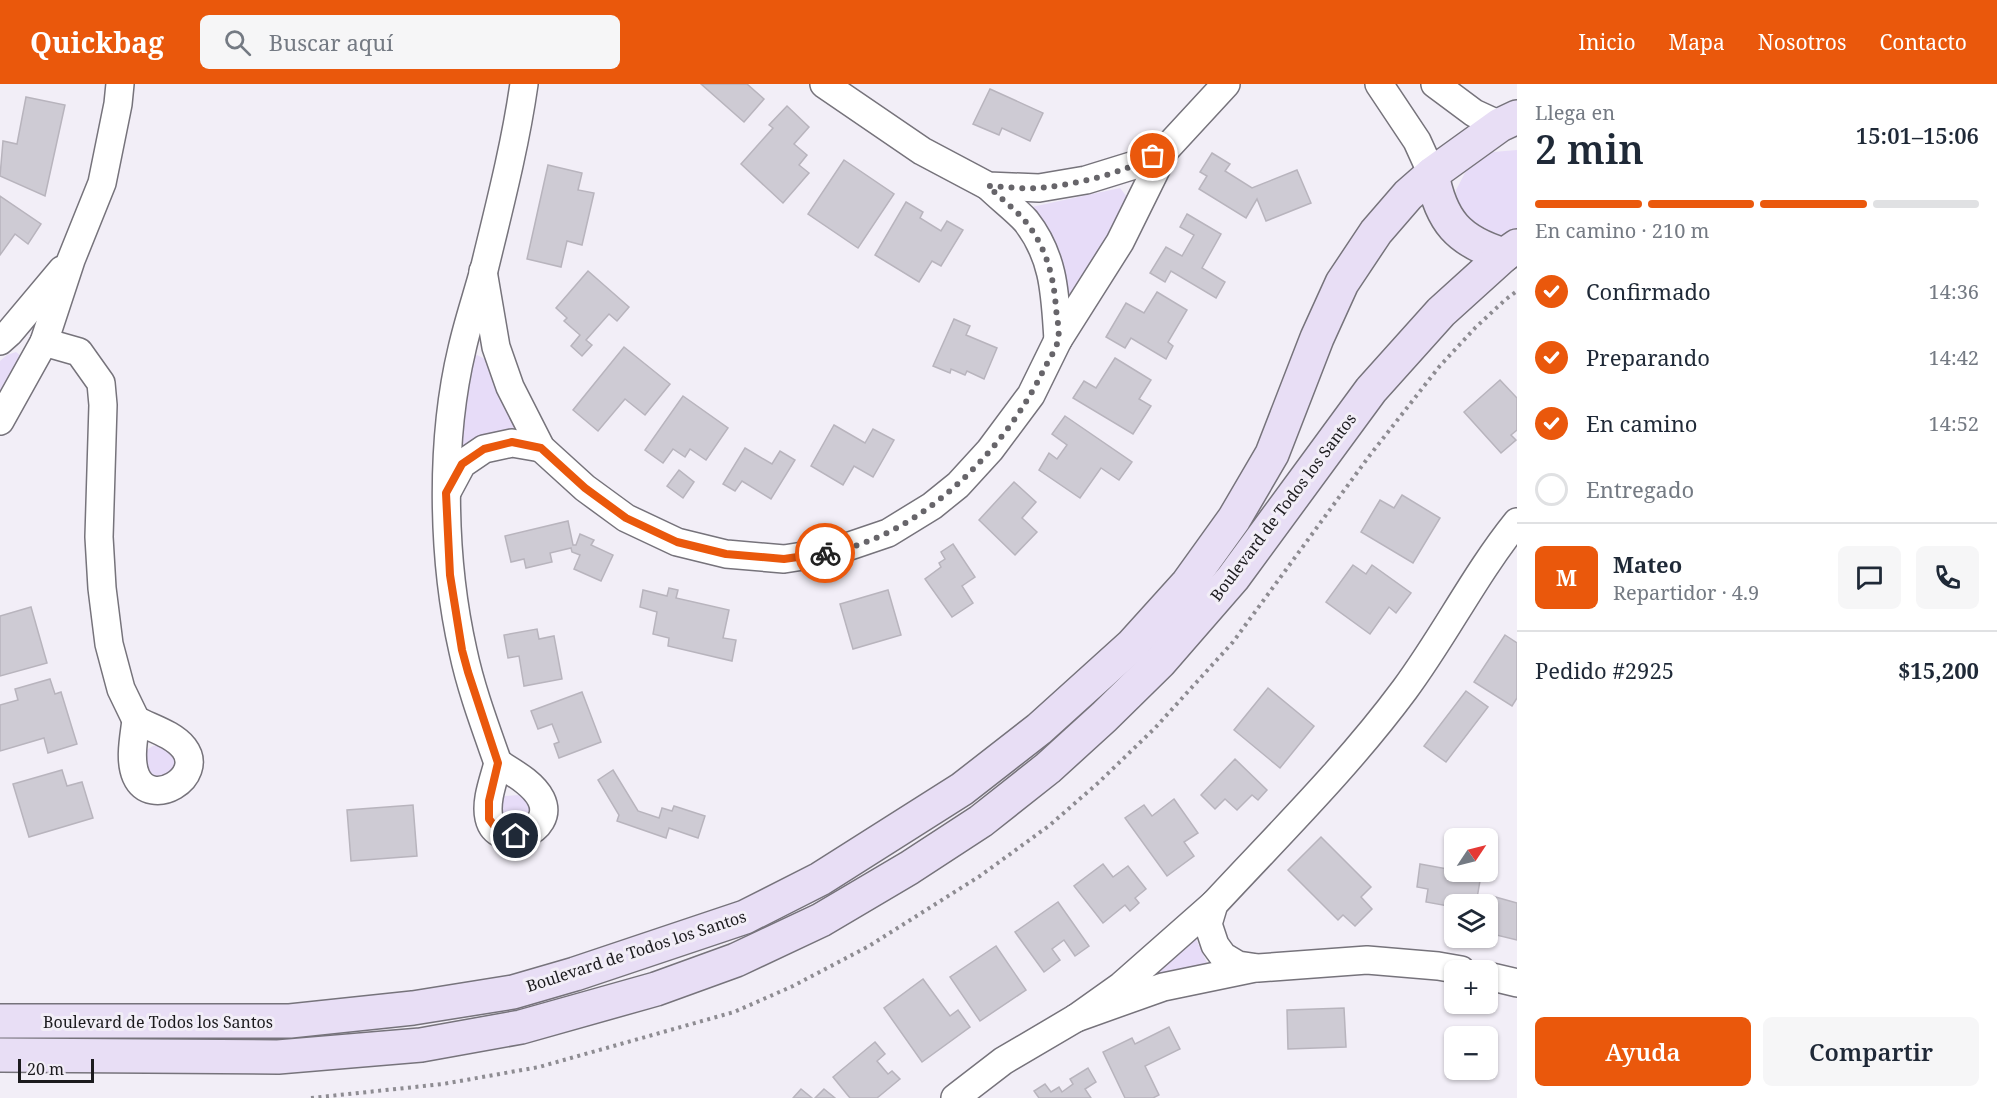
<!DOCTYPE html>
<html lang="es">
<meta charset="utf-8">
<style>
:root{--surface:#fff;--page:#f6f6f7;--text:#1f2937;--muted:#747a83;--line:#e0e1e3;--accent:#ea580c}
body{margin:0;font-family:"Noto Serif",serif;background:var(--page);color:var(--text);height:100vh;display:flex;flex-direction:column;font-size:22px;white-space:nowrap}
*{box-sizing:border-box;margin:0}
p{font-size:20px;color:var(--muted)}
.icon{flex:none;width:33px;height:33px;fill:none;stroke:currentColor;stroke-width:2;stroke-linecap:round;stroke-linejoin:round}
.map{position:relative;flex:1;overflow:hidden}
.details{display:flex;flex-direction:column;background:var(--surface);width:480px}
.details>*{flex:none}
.needle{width:39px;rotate:55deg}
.buttons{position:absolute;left:1444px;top:744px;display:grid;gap:12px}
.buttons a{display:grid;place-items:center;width:54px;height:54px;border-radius:9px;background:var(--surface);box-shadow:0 2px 4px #0004;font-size:30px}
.scale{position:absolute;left:18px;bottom:15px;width:76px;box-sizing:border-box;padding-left:6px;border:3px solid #1c1b1e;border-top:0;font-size:16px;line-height:21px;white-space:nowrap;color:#1c1b1e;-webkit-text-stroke:4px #f2eef7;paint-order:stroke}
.pin{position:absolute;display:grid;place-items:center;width:51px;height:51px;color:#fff;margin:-26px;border:3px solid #fff;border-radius:50%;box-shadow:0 2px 6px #0007}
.courier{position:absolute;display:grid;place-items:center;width:60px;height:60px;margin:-30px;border:4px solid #ea580c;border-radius:50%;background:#fff;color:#222;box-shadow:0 2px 8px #0007}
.headline em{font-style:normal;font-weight:600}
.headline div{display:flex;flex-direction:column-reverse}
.headline{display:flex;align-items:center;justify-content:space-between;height:102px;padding:0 18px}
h1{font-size:39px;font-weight:600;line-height:45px}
.bar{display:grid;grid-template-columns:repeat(4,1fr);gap:9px 6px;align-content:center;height:72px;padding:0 18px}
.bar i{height:8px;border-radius:4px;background:var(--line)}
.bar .selected{background:var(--accent)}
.bar p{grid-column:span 4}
.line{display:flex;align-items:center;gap:15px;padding:0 18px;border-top:2px solid var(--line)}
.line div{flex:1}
.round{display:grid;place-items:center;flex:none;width:63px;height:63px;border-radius:9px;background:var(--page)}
ol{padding:0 18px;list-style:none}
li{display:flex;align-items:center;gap:18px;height:66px}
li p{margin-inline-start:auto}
li .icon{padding:6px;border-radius:50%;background:var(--accent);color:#fff;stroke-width:4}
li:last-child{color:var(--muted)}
li i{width:33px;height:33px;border:3px solid var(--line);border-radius:50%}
.action{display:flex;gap:12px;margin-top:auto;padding:12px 18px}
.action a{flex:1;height:69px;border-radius:9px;background:var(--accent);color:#fff;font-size:24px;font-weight:600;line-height:69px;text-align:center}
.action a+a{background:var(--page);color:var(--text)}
header{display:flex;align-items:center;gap:36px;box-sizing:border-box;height:84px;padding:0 30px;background:var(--accent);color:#fff}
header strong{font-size:28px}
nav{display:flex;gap:33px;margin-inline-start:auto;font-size:21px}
.search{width:420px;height:54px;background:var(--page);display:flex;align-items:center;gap:15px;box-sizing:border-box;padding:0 21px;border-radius:9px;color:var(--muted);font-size:22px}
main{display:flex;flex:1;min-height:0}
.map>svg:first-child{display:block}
</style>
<header>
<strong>Quickbag</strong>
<div class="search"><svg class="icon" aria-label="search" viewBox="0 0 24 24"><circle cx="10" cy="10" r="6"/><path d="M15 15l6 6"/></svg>Buscar aquí</div>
<nav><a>Inicio</a><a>Mapa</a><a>Nosotros</a><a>Contacto</a></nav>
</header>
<main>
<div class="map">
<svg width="1517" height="1014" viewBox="0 0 1517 1014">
<rect width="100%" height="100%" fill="#f2eef7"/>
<g fill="#e7dcf8">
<path d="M 1517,66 L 1517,144 C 1492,162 1477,143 1457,127 L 1456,106 L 1466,87 L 1493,68 Z"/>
<path d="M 1120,104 L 1131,118 L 1078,215 L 1065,206 L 1027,124 Z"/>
<path d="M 16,268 L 22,273 L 0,317 L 0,277 L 7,271 Z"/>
<path d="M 477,271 L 487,276 L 514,342 L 512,353 L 464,366 L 460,358 L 468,274 Z"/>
<path d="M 153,662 C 173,660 178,674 175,690 L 152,698 L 141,674 L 148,665 Z"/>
<path d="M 520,711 L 530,721 L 531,736 L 507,746 L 496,722 L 505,712 Z"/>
<path d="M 1196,855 L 1209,883 L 1148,897 Z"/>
</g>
<g fill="#cecbd4" stroke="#b8b4bd" stroke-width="1.5">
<path d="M 701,0 L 747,0 L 764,15 L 744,38 Z"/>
<path d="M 990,5 L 1043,29 L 1030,57 L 1002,44 L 999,51 L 973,40 Z"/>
<path d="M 26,13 L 65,21 L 45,112 L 0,92 L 3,57 L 17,60 Z"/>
<path d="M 787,22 L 809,43 L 794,60 L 807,71 L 799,81 L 809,89 L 783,119 L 741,80 L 773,44 L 769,41 Z"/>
<path d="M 1212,69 L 1230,80 L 1225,87 L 1252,104 L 1297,86 L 1311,119 L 1266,137 L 1257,115 L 1246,134 L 1199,105 L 1207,92 L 1200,88 Z"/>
<path d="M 844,76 L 894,110 L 858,164 L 808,130 Z"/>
<path d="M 548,81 L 582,89 L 578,106 L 594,109 L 582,161 L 567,157 L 561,183 L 527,175 Z"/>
<path d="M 0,112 L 41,140 L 28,160 L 15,150 L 0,171 Z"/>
<path d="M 906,118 L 923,128 L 920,134 L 941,147 L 947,137 L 963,146 L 941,182 L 932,177 L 919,198 L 875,171 Z"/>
<path d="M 1187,130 L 1221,150 L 1202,184 L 1225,198 L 1216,214 L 1171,187 L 1165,198 L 1150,189 L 1166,163 L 1182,172 L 1194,151 L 1180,143 Z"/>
<path d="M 588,187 L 629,223 L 617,237 L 609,230 L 586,256 L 592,261 L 582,272 L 571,262 L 580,251 L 564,237 L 567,234 L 556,224 Z"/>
<path d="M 1157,208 L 1187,226 L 1168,258 L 1173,262 L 1166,275 L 1131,254 L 1125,264 L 1106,253 L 1126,219 L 1144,229 Z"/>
<path d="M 954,235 L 970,242 L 966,251 L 997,264 L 984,295 L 967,287 L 965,291 L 951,285 L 950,289 L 933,282 Z"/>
<path d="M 624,263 L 670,300 L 645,331 L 625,315 L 598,347 L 573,326 Z"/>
<path d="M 1115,274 L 1151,296 L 1139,315 L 1151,322 L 1133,350 L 1073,314 L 1084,297 L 1096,304 Z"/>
<path d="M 1500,296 L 1517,314 L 1517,346 L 1511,351 L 1516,356 L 1501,369 L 1464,328 Z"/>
<path d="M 683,312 L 728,344 L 706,376 L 690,365 L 685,373 L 673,365 L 663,379 L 645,366 Z"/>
<path d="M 1065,332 L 1132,378 L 1119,396 L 1101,384 L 1080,414 L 1039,386 L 1049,369 L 1057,375 L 1067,361 L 1052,350 Z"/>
<path d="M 834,341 L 865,359 L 873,345 L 894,356 L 873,393 L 854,382 L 843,401 L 811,382 Z"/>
<path d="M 745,364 L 772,380 L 780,367 L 795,376 L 771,415 L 742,397 L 735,407 L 723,400 Z"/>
<path d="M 679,386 L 694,398 L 683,414 L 667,402 Z"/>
<path d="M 1014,398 L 1036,418 L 1022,434 L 1037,448 L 1015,471 L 979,436 Z"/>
<path d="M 1402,411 L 1440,434 L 1413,479 L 1361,448 L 1380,416 L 1394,424 Z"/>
<path d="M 568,437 L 573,461 L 576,461 L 580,450 L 594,456 L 591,461 L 613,471 L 601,497 L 574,485 L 580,471 L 572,468 L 571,464 L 550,469 L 552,478 L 526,484 L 524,475 L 511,478 L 505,452 Z"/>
<path d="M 953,460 L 975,493 L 962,502 L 973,519 L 952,533 L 925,495 L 941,483 L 939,479 L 945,475 L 941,468 Z"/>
<path d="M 1353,481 L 1366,490 L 1372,481 L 1411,509 L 1396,529 L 1389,523 L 1370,550 L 1326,518 Z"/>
<path d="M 669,504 L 678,506 L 676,514 L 729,526 L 723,554 L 736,556 L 732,577 L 668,562 L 669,554 L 653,550 L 657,528 L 640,523 L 643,506 L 667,512 Z"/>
<path d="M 888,506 L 901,551 L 853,565 L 840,520 Z"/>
<path d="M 31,523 L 47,579 L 0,592 L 0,532 Z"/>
<path d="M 537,545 L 539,555 L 554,552 L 562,595 L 524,602 L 519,572 L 508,574 L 504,551 Z"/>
<path d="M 1505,551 L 1517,559 L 1517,614 L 1512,622 L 1474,598 Z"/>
<path d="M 50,595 L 55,610 L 61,608 L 77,660 L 48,669 L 44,654 L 0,667 L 0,621 L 18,616 L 15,605 Z"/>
<path d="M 1268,604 L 1314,642 L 1280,684 L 1234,646 Z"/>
<path d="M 1466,607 L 1488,623 L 1446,678 L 1424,662 Z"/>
<path d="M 582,608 L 601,658 L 559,674 L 554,660 L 559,658 L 552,640 L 538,645 L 531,627 Z"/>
<path d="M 1235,675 L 1267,706 L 1258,716 L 1252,711 L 1237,726 L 1225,715 L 1215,725 L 1201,711 Z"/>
<path d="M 62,686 L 67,702 L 82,698 L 93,734 L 29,753 L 13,700 Z"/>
<path d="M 613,686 L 638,727 L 659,734 L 662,724 L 672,727 L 674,722 L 705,732 L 698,754 L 669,744 L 666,754 L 617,737 L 619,731 L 598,696 Z"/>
<path d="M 1174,715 L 1198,749 L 1184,758 L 1194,772 L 1167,792 L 1125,734 L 1144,721 L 1152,732 Z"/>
<path d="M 413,721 L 417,772 L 351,777 L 347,726 Z"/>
<path d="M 1321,753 L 1371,803 L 1361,813 L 1372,825 L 1355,842 L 1343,831 L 1338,836 L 1288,786 Z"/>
<path d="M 1103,780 L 1113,793 L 1128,782 L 1146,805 L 1135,814 L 1139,819 L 1130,827 L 1125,821 L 1103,839 L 1074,802 Z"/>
<path d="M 1420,780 L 1481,791 L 1476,820 L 1455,820 L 1455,840 L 1451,840 L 1454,823 L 1426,818 L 1428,805 L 1417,803 Z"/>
<path d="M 1492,812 L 1517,819 L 1517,856 L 1488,849 L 1488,828 Z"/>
<path d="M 1058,818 L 1089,862 L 1075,872 L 1064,856 L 1052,865 L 1060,876 L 1044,888 L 1015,848 Z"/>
<path d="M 996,862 L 1026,906 L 980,937 L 950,893 Z"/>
<path d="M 923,895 L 950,932 L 958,926 L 970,943 L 922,978 L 884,924 Z"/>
<path d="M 1344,924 L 1346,963 L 1288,965 L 1287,926 Z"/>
<path d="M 1169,943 L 1180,965 L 1145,982 L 1159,1011 L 1153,1014 L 1125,1014 L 1103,968 L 1132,954 L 1135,960 Z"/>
<path d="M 875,958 L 885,970 L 877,977 L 888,990 L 892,987 L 900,995 L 877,1014 L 850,1014 L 833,993 Z"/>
<path d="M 1088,984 L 1096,998 L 1085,1005 L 1091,1014 L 1039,1014 L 1034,1007 L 1045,1000 L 1051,1008 L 1059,1003 L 1062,1008 L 1073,1000 L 1070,995 Z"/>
<path d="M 801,1005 L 812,1014 L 793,1014 Z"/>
<path d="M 824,1005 L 835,1014 L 815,1014 Z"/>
</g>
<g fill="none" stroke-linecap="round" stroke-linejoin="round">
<g stroke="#76737b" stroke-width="30">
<g id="street">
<path d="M 824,0 L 922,67 L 988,102 L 1039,104 L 1086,96 L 1141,79 L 1166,65"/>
<path d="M 1379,0 L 1417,57 L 1432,90"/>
<path d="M 1435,0 L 1474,29 L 1500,41"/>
<path d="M 988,102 C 1000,114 1015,125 1026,137 C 1055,174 1055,212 1058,256"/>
<path d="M 483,187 L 496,263 L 510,303 L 541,364 L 585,404 L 626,434 L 677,458 L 726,470 L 784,475 L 835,467 L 888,449 L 932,422 L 958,401 L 990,366 L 1031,311 L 1058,256 L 1120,158 L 1166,65 L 1226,0"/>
<path d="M 0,257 L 9,249 L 62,186"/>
<path d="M 44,258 L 79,268 L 101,299 L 103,321 L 99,453 L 102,504 L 109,560 L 121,605 L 136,636"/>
<path d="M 0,337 L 44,258 L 71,176 L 102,99 L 118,20 L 120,0"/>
<path d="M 447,408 L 462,380 L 484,365 L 512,359 L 541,364"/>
<path d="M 136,636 C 151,644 173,650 184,664 C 206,693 151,726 136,692 C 129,676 134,653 136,636 Z"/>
<path d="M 498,679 C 485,642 471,605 463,567 C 442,474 440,357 462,265 C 468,238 477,212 484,186 C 499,124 515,63 524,0"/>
<path d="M 498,679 C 512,688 533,699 541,715 C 557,748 497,769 489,734 C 485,717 494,695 498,679 Z"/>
<path d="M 1214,820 L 1121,902 L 1076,934 L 1163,903 L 1255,884"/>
<path d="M 1461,886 L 1438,882 L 1367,876 L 1258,884 L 1238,881 L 1223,872 L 1215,861 L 1208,840 L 1214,820 C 1279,750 1348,682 1405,605 C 1445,551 1475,490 1517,438"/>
<path d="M 1488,892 L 1517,899"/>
<path d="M 955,1014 L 1003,977 L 1076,934"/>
</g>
</g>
<g stroke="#76737b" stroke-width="36">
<g id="secondary">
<path d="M 1432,90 C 1441,137 1458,157 1504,171"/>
<path d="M 0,937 L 290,937 L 413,924 L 513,908 L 575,890 L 745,833 L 820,795 L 962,705 L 1039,645 L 1132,561 L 1188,499 L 1234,435 L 1272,370 L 1317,254 L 1342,199 L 1376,148 L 1408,111 L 1432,90 L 1500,41 L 1517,33"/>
<path d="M 0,971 L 278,973 L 421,961 L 521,943 L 656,905 L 736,876 L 821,836 L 909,784 L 981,737 L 1048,684 L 1104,633 L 1160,578 L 1233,494 L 1371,306 L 1441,228 L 1504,171 L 1517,162"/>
</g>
</g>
<path stroke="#8e8c92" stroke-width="4" stroke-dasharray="3 4.5" stroke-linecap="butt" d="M 311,1014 L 443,1000 L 539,983 L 734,928 L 793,902 L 869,862 L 980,792 L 1050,741 L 1098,699 L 1155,644 L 1233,558 L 1370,371 L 1439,283 L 1475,244 L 1505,216 L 1517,207"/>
<use href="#street" stroke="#fff" stroke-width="27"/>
<use href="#secondary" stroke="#e8def5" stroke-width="33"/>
</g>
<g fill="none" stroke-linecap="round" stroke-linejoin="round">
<path stroke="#67656a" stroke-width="6" stroke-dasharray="0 10.8" d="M 825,469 C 917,455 1002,370 1042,289 C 1047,279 1055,267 1058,257 C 1060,248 1057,234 1056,225 C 1054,193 1046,162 1025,137 C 1014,124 1000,114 988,102 C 1005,103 1023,105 1040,104 C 1078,100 1120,90 1153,72"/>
<path stroke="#ea580c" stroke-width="8" d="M 516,752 L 508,752 L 499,748 L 489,735 L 489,717 L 498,679 L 468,588 L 462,566 L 450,491 L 446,409 L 462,380 L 484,365 L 512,358 L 541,364 L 585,404 L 626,434 L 677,458 L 726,470 L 784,475 L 825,469"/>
</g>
<g text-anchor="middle" stroke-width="6" stroke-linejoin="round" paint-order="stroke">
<g font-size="16" fill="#1c1b1e" stroke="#f2eef7">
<text transform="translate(1283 423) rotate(-53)" y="6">Boulevard de Todos los Santos</text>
<text transform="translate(636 867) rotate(-18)" y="6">Boulevard de Todos los Santos</text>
<text x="158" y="944">Boulevard de Todos los Santos</text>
</g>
</g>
</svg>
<div class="buttons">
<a><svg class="needle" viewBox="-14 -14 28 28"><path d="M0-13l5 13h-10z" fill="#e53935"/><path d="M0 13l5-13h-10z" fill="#747a83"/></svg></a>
<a><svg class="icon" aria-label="layers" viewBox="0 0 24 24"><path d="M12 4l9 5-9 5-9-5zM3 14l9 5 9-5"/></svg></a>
<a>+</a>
<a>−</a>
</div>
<div class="scale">20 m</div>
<div class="pin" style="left:1153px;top:72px;background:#ea580c"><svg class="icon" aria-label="bag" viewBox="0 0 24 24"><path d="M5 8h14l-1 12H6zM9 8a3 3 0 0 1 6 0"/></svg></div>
<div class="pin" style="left:516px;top:752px;background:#1f2937"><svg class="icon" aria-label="home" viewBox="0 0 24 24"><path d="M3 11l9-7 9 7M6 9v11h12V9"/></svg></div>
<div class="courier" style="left:825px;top:469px"><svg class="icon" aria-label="bike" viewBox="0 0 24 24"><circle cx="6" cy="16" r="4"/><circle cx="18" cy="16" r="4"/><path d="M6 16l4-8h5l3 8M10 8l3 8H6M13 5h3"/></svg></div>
</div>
<section class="details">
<div class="headline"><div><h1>2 min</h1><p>Llega en</p></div><em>15:01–15:06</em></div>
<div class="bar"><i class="selected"></i><i class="selected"></i><i class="selected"></i><i></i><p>En camino · 210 m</p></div>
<ol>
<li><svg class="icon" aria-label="check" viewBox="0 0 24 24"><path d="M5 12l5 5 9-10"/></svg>Confirmado<p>14:36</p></li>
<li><svg class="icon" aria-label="check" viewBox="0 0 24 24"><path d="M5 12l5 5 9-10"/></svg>Preparando<p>14:42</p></li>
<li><svg class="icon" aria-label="check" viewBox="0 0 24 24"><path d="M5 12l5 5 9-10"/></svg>En camino<p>14:52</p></li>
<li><i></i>Entregado</li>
</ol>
<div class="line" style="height:108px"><b class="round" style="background:var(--accent);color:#fff">M</b><div><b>Mateo</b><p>Repartidor · 4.9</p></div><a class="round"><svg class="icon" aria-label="chat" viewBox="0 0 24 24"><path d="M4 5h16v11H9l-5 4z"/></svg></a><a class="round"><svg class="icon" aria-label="phone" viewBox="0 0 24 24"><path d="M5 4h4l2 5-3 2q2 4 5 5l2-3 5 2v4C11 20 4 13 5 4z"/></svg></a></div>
<div class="line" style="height:78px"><div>Pedido #2925</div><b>$15,200</b></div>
<div class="action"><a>Ayuda</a><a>Compartir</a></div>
</section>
</main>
